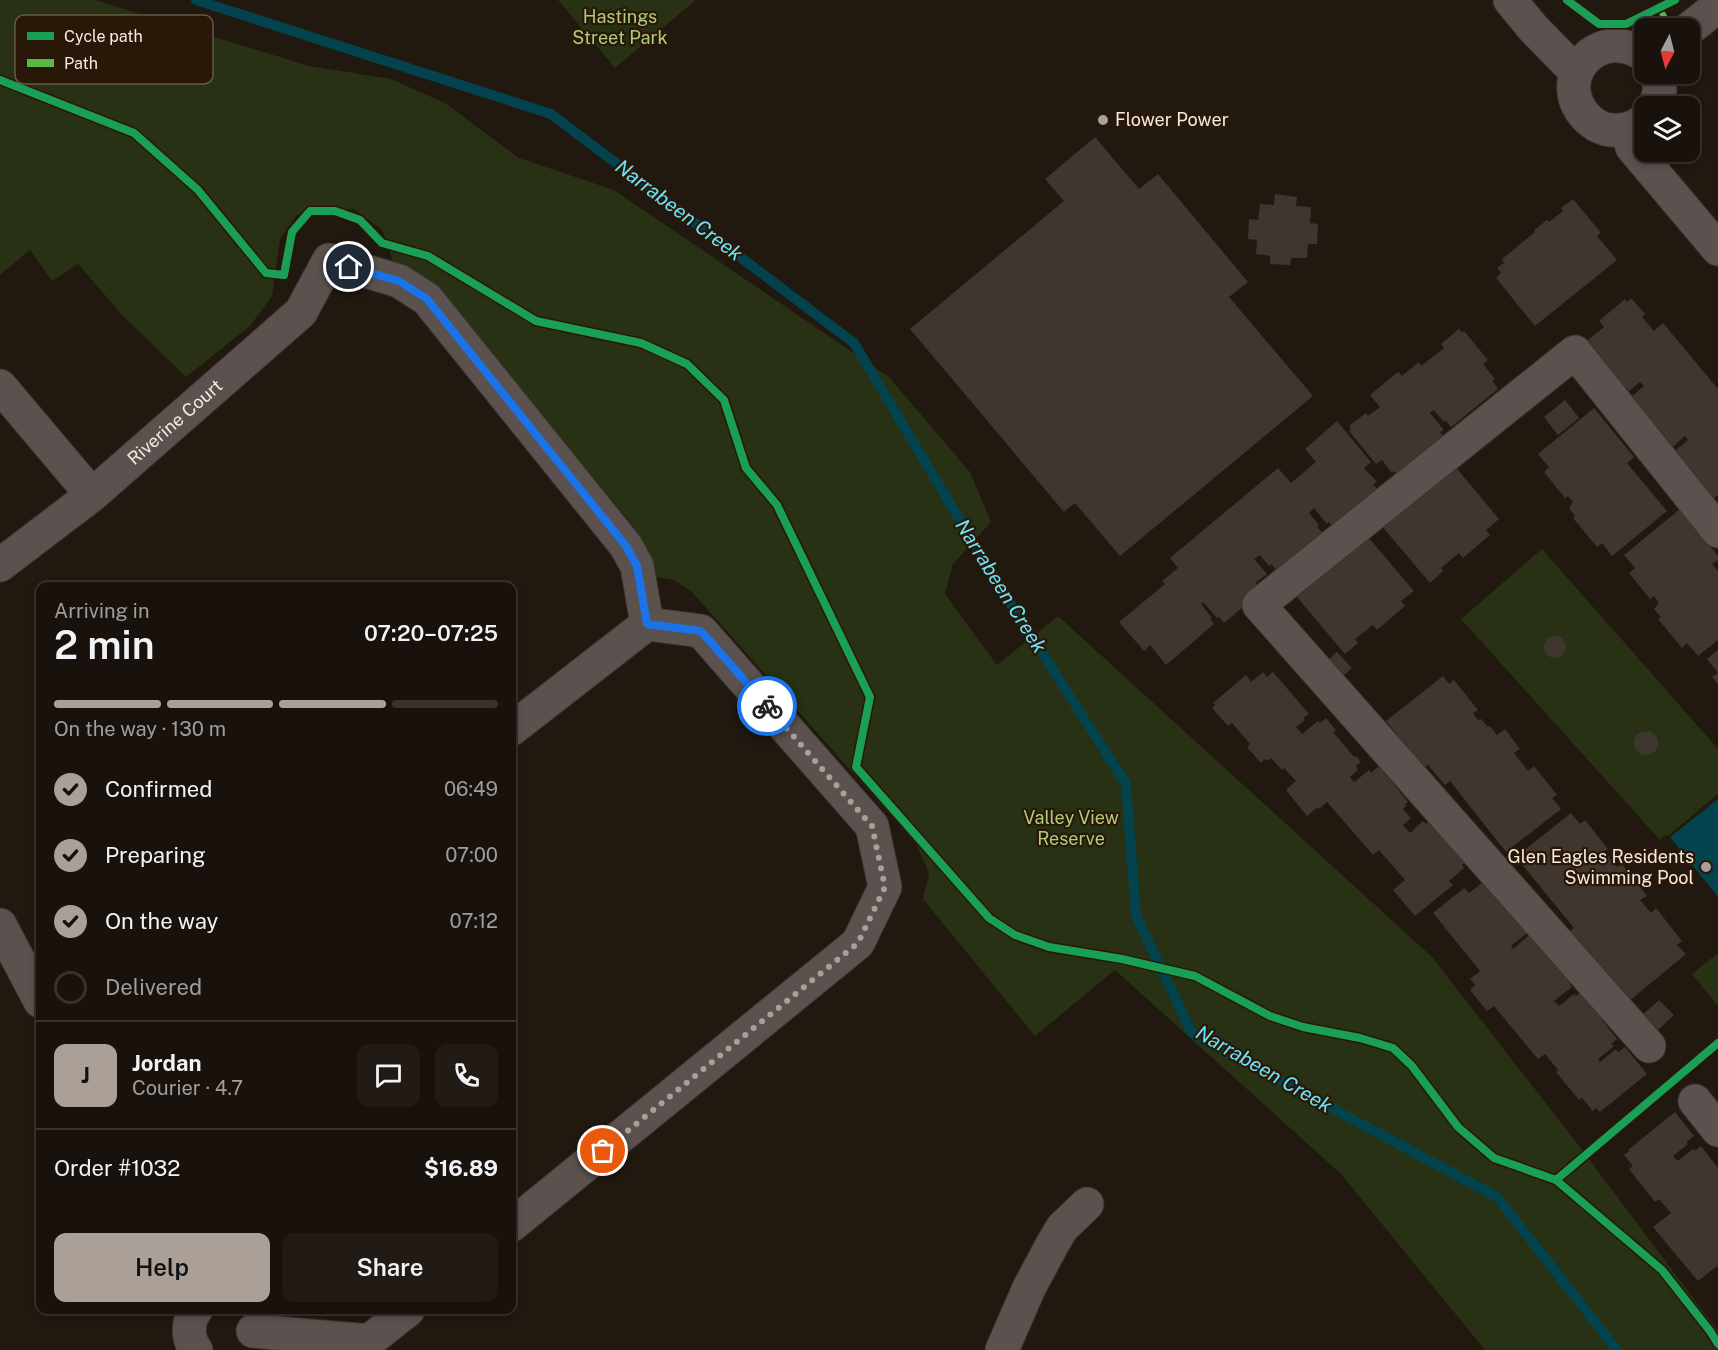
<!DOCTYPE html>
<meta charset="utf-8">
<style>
:root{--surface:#19120c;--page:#221b15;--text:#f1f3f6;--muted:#9f9e9d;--line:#37322d;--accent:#aba097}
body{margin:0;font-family:"Public Sans",sans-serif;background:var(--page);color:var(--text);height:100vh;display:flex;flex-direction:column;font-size:22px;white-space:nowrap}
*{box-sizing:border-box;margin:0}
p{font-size:20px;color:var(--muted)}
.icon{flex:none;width:33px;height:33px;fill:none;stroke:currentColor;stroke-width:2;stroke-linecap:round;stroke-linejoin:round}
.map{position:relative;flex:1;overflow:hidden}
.sheet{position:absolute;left:36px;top:582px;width:480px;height:732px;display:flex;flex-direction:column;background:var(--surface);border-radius:12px;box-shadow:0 3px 9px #0003,0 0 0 2px var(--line)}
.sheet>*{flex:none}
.needle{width:39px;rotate:187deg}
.controls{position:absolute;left:1634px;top:18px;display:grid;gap:12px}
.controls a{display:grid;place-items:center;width:66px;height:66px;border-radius:12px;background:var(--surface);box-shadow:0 3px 9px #0003,0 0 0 2px var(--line);font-size:30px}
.pin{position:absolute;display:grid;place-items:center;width:51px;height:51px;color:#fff;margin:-26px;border:3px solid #fff;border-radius:50%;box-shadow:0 2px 6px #0007}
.courier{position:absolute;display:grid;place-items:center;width:60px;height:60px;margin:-30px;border:4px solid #1a73e8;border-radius:50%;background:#fff;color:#222;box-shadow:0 2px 8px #0007}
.summary em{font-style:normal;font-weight:600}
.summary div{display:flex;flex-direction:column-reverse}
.summary{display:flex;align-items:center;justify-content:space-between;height:102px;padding:0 18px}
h1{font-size:39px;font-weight:600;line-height:45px}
.bar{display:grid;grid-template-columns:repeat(4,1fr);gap:9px 6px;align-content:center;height:72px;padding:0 18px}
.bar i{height:8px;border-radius:4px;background:var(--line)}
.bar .selected{background:var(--accent)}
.bar p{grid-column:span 4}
.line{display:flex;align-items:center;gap:15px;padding:0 18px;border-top:2px solid var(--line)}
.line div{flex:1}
.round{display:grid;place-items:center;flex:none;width:63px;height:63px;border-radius:12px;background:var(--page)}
ol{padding:0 18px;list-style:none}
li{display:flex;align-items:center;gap:18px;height:66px}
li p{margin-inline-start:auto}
li .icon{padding:6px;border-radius:50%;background:var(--accent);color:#111;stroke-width:4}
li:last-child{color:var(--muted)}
li i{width:33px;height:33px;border:3px solid var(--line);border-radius:50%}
.cta{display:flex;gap:12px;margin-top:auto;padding:12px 18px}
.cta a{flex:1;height:69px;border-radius:12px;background:var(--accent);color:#111;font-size:24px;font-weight:600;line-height:69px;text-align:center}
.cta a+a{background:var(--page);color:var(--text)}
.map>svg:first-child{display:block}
</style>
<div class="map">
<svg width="1718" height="1350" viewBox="0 0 1718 1350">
<rect width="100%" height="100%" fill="#211810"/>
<g fill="#283113">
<path d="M 0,0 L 95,0 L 309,66 L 391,79 L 445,103 L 519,158 L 614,190 L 889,377 L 970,472 L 991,522 L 953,564 L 945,594 L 997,665 L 1058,616 L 1432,957 L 1573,1138 L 1718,1331 L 1718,1350 L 1485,1350 L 1341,1174 L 1115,970 L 1035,1036 L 923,899 L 929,874 L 917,845 L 692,592 L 674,580 L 657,577 L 650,554 L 629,521 L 430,280 L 394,264 L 382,230 L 354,209 L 297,215 L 280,239 L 272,296 L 250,326 L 186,377 L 123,316 L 78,264 L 52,281 L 30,250 L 0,275 Z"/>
<path d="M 558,0 L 696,0 L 615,68 Z"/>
<path d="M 1542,549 L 1718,749 L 1718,794 L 1668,836 L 1666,835 L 1660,840 L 1461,619 Z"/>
<path d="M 1718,953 L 1718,1006 L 1692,974 Z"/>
</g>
<path fill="#03434d" d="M 1718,799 L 1718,897 L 1670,837 Z"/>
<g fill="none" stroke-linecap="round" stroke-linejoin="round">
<path stroke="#03434d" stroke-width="10" d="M 196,0 L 551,114 L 854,343 L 1000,587 L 1126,784 L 1136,916 L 1192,1033 L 1497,1197 L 1617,1350"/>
</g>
<g fill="#3f362f">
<path d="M 1095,137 L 1139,189 L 1158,174 L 1248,282 L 1229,297 L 1313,396 L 1120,556 L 1075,503 L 1064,512 L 910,329 L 1064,201 L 1045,179 Z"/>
<path d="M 1275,194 L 1297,197 L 1296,206 L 1311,207 L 1310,223 L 1318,224 L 1317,244 L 1308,244 L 1307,258 L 1291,258 L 1290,265 L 1270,264 L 1270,256 L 1256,254 L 1257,240 L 1248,239 L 1249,219 L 1258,220 L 1260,204 L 1274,205 Z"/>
<path d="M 1573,199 L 1601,233 L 1597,236 L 1617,260 L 1535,326 L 1496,278 L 1501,273 L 1497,268 L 1504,263 L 1502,259 L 1535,232 L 1534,230 L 1547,220 L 1549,222 L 1563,211 L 1561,208 Z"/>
<path d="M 1631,298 L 1645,314 L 1642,317 L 1654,331 L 1663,323 L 1718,389 L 1718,495 L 1710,502 L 1672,458 L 1678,453 L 1676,450 L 1688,440 L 1685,436 L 1670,449 L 1630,398 L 1644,386 L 1640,382 L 1629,391 L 1627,388 L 1621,393 L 1584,349 L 1591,343 L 1588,340 L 1604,327 L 1599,321 L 1625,299 L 1627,302 Z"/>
<path d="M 1459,329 L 1462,333 L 1464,331 L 1488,360 L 1483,364 L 1495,379 L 1492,381 L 1498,389 L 1451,427 L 1446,421 L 1444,422 L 1434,410 L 1430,413 L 1444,430 L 1440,432 L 1446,439 L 1399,478 L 1394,471 L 1392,473 L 1382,460 L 1376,464 L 1349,431 L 1351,429 L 1349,426 L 1366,413 L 1368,416 L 1380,407 L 1370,395 L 1398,372 L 1402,376 L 1419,362 L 1421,366 L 1444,348 L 1441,344 Z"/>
<path d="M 1565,400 L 1579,418 L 1558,435 L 1544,417 Z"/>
<path d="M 1594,408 L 1634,457 L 1627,463 L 1667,511 L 1612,556 L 1602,543 L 1597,547 L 1573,518 L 1575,516 L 1569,508 L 1573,502 L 1568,496 L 1565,498 L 1544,472 L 1549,467 L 1538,454 Z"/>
<path d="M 1337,421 L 1371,462 L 1364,468 L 1377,482 L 1373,484 L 1379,491 L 1334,529 L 1329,522 L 1327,524 L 1314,508 L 1309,513 L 1319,525 L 1317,527 L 1323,533 L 1277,571 L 1271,564 L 1269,566 L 1260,555 L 1254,559 L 1267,574 L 1255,583 L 1258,586 L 1249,602 L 1224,623 L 1219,617 L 1217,618 L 1203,602 L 1201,604 L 1212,618 L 1210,619 L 1214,624 L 1166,665 L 1150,645 L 1144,651 L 1119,622 L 1165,584 L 1162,581 L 1178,568 L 1170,558 L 1278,468 L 1291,483 L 1316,462 L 1305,449 Z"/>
<path d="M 1454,465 L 1499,519 L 1486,530 L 1490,535 L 1463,558 L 1459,553 L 1441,568 L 1443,571 L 1430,583 L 1382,526 Z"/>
<path d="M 1680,509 L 1718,556 L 1718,560 L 1712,564 L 1718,571 L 1718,640 L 1698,656 L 1687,643 L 1682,648 L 1658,619 L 1661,617 L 1654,609 L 1659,603 L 1654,596 L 1650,599 L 1629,573 L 1635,568 L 1624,555 Z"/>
<path d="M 1368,537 L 1414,591 L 1401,601 L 1405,606 L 1377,630 L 1373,625 L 1355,639 L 1358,643 L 1345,654 L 1297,597 Z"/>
<circle cx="1555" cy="647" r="11"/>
<path d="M 1718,650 L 1718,684 L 1712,677 L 1718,673 L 1707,659 Z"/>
<path d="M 1337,652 L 1352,668 L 1332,685 L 1317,670 Z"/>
<path d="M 1263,672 L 1267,677 L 1273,672 L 1309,714 L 1303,718 L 1305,720 L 1296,727 L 1302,734 L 1318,721 L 1320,723 L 1326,718 L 1336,730 L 1333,732 L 1354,757 L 1356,756 L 1361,762 L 1356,766 L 1358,770 L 1350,777 L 1354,782 L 1369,770 L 1371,773 L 1379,766 L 1408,802 L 1405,804 L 1406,806 L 1403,809 L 1411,818 L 1403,825 L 1410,833 L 1423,821 L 1426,824 L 1433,818 L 1469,859 L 1462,865 L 1464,868 L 1449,881 L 1453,885 L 1415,916 L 1393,890 L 1405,880 L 1379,850 L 1373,855 L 1327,802 L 1319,809 L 1318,807 L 1307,816 L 1286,790 L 1296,781 L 1284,768 L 1282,770 L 1271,758 L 1267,761 L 1265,759 L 1261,763 L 1247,747 L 1250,744 L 1232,723 L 1228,726 L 1212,708 L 1215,705 L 1213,703 L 1246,675 L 1251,682 Z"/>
<path d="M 1443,676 L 1449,684 L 1454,680 L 1478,710 L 1473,713 L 1478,720 L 1481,719 L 1488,727 L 1490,726 L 1497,735 L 1505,729 L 1520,749 L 1514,753 L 1528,771 L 1534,766 L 1557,795 L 1552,798 L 1561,809 L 1506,852 L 1450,781 L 1445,785 L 1428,765 L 1424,768 L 1386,721 Z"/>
<circle cx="1646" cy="743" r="12"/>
<path d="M 1571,813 L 1580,824 L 1585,820 L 1608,849 L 1604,851 L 1617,867 L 1622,864 L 1647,896 L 1640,900 L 1651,913 L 1656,908 L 1682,941 L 1677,945 L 1686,954 L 1628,1002 L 1570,931 L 1574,928 L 1516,857 Z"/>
<path d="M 1483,882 L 1527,933 L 1511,946 L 1513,949 L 1529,935 L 1531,938 L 1537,932 L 1577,979 L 1570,985 L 1572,987 L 1554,1001 L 1559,1006 L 1574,994 L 1576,996 L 1583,990 L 1606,1017 L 1602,1020 L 1617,1039 L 1611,1044 L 1614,1046 L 1598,1059 L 1600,1062 L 1616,1049 L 1618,1052 L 1625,1047 L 1647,1074 L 1600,1112 L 1596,1108 L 1593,1111 L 1582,1098 L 1579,1100 L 1556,1072 L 1558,1070 L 1545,1054 L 1538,1059 L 1494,1006 L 1487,1011 L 1470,990 L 1475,985 L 1470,979 L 1480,971 L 1433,913 L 1464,888 L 1469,893 Z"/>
<path d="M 1659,1000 L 1674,1015 L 1654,1034 L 1639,1018 Z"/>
<path d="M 1675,1112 L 1694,1136 L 1686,1142 L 1688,1144 L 1673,1156 L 1678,1161 L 1693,1149 L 1695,1151 L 1701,1146 L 1718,1168 L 1718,1268 L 1717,1266 L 1698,1281 L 1653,1227 L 1671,1213 L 1659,1199 L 1655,1202 L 1629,1169 L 1633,1166 L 1624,1155 L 1629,1151 L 1628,1150 Z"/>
</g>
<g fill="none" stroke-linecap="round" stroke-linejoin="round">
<g stroke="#3d352f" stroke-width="35">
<g id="minor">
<path d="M 1510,0 L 1533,28 L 1576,72"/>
<path d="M 1689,29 L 1718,6"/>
<path d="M 1644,55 C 1600,24 1550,77 1586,117 C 1591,122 1598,127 1605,129 C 1619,132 1633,130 1644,120"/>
<path d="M 1655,106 L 1660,90 L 1657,74"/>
<path d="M 1627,130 L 1632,147 L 1718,249"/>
<path d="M 0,386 L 92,495"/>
<path id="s1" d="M 0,565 L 92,495 L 301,312 L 329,260 L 399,281 L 427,299 L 626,546 L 637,566 L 647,624"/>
<path d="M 512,729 L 647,624 L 701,631 L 872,826 L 885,887 L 858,943 L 512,1225"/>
<path d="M 0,925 L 40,1001"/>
<path d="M 1649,1046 L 1259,605 L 1575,352 L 1718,531"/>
<path d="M 1695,1101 L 1718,1130"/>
<path d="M 196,1310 C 187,1321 187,1339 196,1350"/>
<path d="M 253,1331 L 369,1341 L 408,1310"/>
<path d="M 1002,1350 L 1029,1288 L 1052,1245 L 1062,1228 L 1087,1204"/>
</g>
</g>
<use href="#minor" stroke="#5b514e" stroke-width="33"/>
<g stroke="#58b947" stroke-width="6" stroke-dasharray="12 6" stroke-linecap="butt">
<path d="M 1659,8 L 1671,28"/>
<path d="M 1689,53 L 1700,67"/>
</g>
<g stroke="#291808" stroke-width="11">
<g id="cycleway">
<path d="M 1567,0 L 1599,24 L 1626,24 L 1675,0"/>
<path d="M 0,80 L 134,133 L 198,190 L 266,273 L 284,275 L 292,232 L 310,211 L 335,211 L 360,220 L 382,243 L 428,256 L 536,321 L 641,343 L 687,364 L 724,400 L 746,468 L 777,505 L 870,697 L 856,767 L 989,918 L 1015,935 L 1049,947 L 1122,959 L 1195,976 L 1270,1016 L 1303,1027 L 1360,1038 L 1393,1048 L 1412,1066 L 1458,1127 L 1494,1158 L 1556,1180 L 1662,1270 L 1710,1331 L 1718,1344"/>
<path d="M 1556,1180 L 1718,1043"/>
</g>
</g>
<use href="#cycleway" stroke="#1a9f57" stroke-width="8"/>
</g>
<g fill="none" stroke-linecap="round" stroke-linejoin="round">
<path stroke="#aba097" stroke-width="6" stroke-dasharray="0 10.8" d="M 603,1151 L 858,943 L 885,887 L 872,826 L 767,706"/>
<path stroke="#1a73e8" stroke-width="8" d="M 349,267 L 399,281 L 427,299 L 626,546 L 637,566 L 647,624 L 701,631 L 767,706"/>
</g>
<g fill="#aba097" stroke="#291808" stroke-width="2">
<circle cx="1103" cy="120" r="6"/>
<circle cx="1706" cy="867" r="6"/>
</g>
<g text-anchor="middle" stroke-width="4.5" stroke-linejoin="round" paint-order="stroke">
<g font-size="18" fill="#aecd7d" stroke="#291808">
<text x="620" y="23">Hastings<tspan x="620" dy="21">Street Park</tspan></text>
<text x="1071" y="824">Valley View<tspan x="1071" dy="21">Reserve</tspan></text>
</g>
<g font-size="18" fill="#f6eadf" stroke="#291808" text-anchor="start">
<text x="1115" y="126">Flower Power</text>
<text x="1694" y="863" text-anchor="end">Glen Eagles Residents<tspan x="1694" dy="21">Swimming Pool</tspan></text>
</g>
<g font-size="18" fill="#f6eadf" stroke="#291808">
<text dy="6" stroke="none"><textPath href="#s1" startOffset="226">Riverine Court</textPath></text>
</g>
<g font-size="20" font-style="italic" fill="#6de2fb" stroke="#291808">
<text transform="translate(679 210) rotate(37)" y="7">Narrabeen Creek</text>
<text transform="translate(1001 586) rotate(58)" y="7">Narrabeen Creek</text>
<text transform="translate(1264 1069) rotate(30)" y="7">Narrabeen Creek</text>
</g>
</g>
<rect x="15" y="15" width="198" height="69" rx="9" fill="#291808" stroke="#665748" stroke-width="1.5"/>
<rect x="27" y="32" width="27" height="8" fill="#1a9f57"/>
<rect x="27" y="59" width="27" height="8" fill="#58b947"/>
<g font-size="16" fill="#f6eadf">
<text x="64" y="42">Cycle path</text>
<text x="64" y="69">Path</text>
</g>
</svg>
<div class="controls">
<a><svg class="needle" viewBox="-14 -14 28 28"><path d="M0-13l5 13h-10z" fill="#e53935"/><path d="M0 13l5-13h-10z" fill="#9f9e9d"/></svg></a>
<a><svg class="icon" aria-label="layers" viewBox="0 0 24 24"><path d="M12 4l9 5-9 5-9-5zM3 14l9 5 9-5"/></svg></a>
</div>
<div class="pin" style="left:603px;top:1151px;background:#ea580c"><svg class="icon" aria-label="bag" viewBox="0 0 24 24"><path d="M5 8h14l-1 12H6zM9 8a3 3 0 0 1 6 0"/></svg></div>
<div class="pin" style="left:349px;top:267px;background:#1f2937"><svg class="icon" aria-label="home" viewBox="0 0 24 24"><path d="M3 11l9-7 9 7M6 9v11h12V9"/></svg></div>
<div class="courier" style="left:767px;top:706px"><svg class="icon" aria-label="bike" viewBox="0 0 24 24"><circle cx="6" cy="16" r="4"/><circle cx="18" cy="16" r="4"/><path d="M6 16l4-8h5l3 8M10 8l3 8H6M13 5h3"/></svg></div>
<section class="sheet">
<div class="summary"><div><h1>2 min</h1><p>Arriving in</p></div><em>07:20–07:25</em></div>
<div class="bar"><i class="selected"></i><i class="selected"></i><i class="selected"></i><i></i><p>On the way · 130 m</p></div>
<ol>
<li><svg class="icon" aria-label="check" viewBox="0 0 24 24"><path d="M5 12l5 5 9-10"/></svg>Confirmed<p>06:49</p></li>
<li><svg class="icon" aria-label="check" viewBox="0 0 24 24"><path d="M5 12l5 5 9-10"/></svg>Preparing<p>07:00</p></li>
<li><svg class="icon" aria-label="check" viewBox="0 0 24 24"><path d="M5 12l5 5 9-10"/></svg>On the way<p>07:12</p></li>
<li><i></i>Delivered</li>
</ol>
<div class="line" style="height:108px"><b class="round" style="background:var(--accent);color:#111">J</b><div><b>Jordan</b><p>Courier · 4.7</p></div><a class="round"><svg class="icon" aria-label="chat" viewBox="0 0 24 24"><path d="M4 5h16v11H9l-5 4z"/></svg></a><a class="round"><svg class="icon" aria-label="phone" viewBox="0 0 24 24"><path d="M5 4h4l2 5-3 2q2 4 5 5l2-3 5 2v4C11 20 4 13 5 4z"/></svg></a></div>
<div class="line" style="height:78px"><div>Order #1032</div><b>$16.89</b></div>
<div class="cta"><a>Help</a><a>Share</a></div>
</section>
</div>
